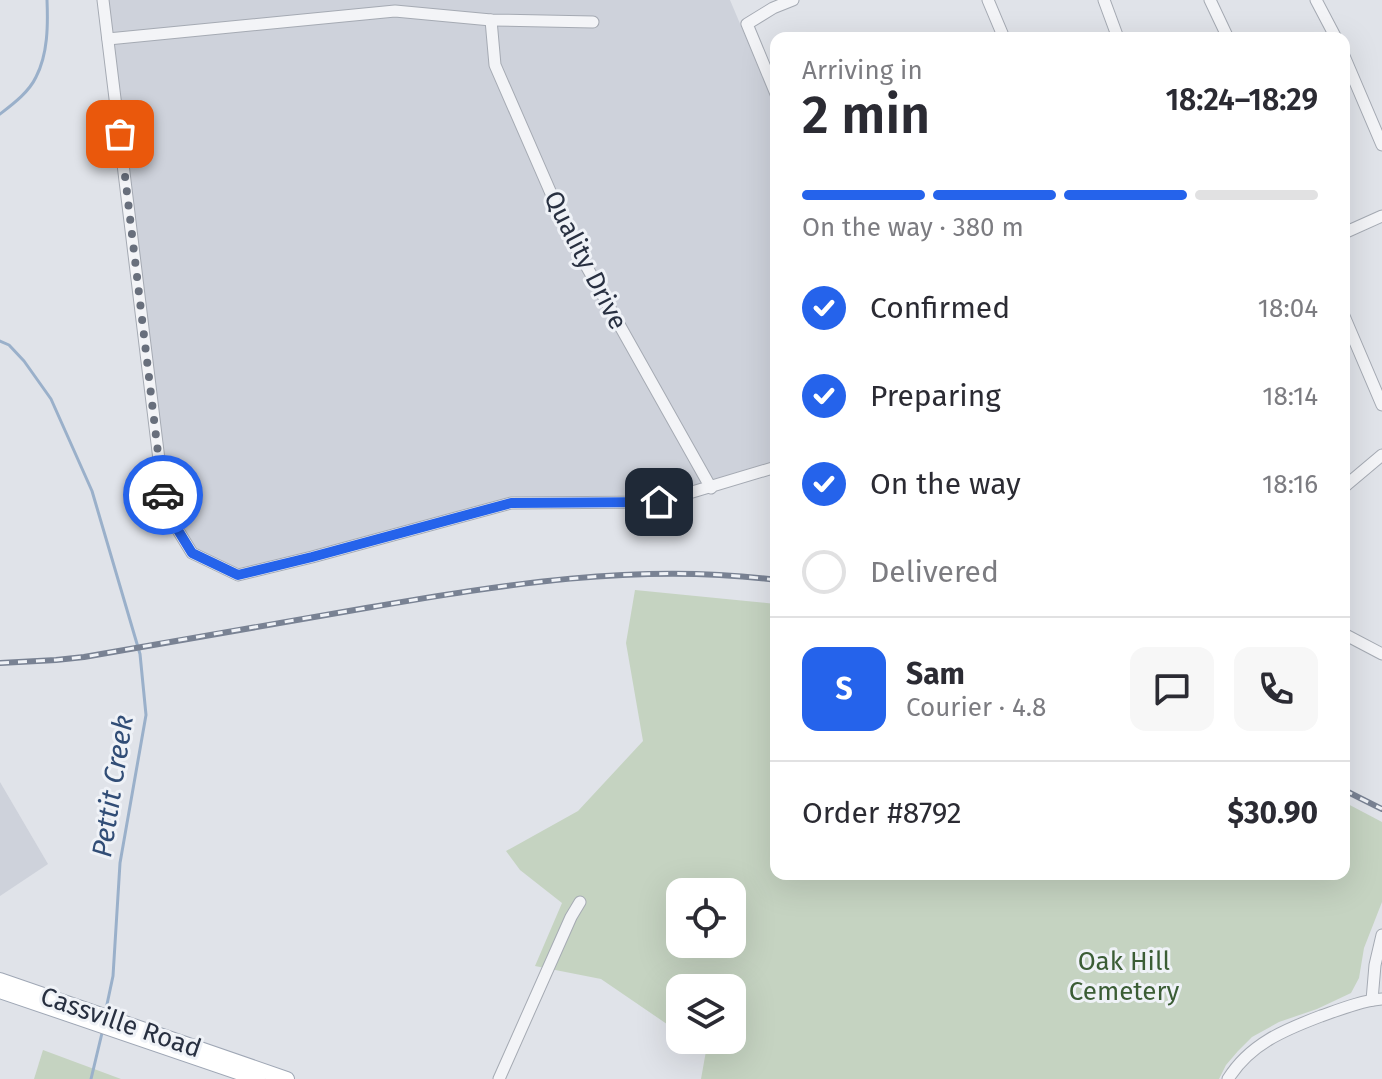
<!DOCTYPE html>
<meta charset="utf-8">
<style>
:root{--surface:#fff;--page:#f7f7f7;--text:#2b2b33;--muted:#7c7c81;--line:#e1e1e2;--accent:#2563eb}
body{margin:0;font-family:"Fira Sans",sans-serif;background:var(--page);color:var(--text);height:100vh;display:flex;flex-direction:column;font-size:30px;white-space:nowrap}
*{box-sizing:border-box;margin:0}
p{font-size:26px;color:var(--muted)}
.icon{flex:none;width:44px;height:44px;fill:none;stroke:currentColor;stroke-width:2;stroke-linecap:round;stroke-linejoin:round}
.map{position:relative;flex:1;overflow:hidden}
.side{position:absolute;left:770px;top:32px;width:580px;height:848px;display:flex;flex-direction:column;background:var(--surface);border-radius:16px;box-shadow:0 8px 32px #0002}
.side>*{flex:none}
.controls{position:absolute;left:666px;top:878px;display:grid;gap:16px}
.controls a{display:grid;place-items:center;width:80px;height:80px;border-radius:16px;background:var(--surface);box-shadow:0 8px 32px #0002;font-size:40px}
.pin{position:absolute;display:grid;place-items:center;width:68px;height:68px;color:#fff;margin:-34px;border-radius:16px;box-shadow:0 4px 12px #0006}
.courier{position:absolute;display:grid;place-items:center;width:80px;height:80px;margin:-40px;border:6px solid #2563eb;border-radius:50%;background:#fff;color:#222;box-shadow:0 2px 10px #0007}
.headline em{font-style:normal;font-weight:600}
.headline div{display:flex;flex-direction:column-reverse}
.headline{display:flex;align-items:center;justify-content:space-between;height:136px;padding:0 32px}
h1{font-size:52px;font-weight:600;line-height:60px}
.bar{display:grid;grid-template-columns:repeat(4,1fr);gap:12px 8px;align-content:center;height:96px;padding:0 32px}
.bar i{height:10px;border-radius:6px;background:var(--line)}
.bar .active{background:var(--accent)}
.bar p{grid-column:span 4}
.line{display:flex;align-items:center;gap:20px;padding:0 32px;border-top:2px solid var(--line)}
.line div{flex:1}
.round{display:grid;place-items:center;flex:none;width:84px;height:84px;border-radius:16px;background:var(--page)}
ol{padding:0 32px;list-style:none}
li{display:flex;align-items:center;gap:24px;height:88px}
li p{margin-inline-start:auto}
li .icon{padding:8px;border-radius:50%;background:var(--accent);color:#fff;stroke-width:4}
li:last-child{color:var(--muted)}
li i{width:44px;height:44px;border:4px solid var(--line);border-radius:50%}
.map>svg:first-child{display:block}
</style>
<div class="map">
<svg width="1382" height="1079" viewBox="0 0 1382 1079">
<rect width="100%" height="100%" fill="#e0e3e9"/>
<g fill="#ced2db">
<path d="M 103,0 L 730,0 L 776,109 L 776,468 L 659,502 L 510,503 L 238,575 L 192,553 L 165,509 Z"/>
<path d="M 0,782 L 48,864 L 0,896 Z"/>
</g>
<g fill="#c5d3c1" fill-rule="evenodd">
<path d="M 635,590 L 776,604 L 776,874 L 1344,874 L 1344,802 L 1382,822 L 1382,902 L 1364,948 L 1359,978 L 1351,993 L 1317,1009 L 1279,1022 L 1252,1037 L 1238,1051 L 1226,1065 L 1219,1079 L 701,1079 L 706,1051 L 690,1040 L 732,1040 L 732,988 L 680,988 L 680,1033 L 601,979 L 535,966 L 562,903 L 520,870 L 506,851 L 578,811 L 643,741 L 626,643 ZM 680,892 L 732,892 L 732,944 L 680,944 Z"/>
<path d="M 43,1050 L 121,1079 L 34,1079 Z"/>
</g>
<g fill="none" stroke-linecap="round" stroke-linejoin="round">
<g stroke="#9ab0ca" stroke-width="3">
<path d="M 0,114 C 13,104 29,92 36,77 C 48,54 48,25 47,0"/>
<path d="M 0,341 L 9,345 L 24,361 L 51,399 L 92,491 L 140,654 L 146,715 L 120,863 L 113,976 L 106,1009"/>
<path d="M 91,1079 L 102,1033"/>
</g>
<g stroke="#a5aab3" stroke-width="13">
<g id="minor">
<path d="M 103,0 L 165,509 L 192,553 L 238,575 L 312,557 L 511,503 L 659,502 L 776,467"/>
<path d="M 988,0 L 1004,38"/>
<path d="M 1104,0 L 1118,38"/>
<path d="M 1210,0 L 1228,38"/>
<path d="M 1316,0 L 1336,38"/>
<path d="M 491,20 L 495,65 L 570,237 L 711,488"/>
<path d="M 108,39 L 395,11 L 491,20 L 593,22"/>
<path d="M 1344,56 L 1382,145"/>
<path d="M 776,94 L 747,24 L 773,8 L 793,0"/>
<path d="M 1344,233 L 1382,216"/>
<path d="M 1344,316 L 1382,405"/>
<path d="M 1344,487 L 1382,455"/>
<path d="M 1344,634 L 1382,654"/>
<path d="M 1372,1000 L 1375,965 L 1382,935"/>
<path d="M 499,1079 L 571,917 L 580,902"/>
<path d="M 1228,1079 C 1250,1044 1284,1030 1321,1016 C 1341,1009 1361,1001 1382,999"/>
</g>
</g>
<g stroke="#9fa7b5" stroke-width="16">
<g id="major">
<path d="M 0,980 L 287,1079"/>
<path d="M 0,991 L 258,1079"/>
</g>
</g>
<use href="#minor" stroke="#f3f4f7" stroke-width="11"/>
<use href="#major" stroke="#fff" stroke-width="14"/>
<g stroke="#798293" stroke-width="6">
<g id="rail">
<path d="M 0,663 L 56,660 L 84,657 C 178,640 272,624 366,608 C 501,585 639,562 776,580"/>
<path d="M 1344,790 L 1382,809"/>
</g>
</g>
<use href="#rail" stroke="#eff2f7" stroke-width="3" stroke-dasharray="9" stroke-linecap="butt"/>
</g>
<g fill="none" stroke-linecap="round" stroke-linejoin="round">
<path stroke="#686f7c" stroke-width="8" stroke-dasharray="0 14.4" d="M 120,134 L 163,495"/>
<path stroke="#2563eb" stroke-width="10" d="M 163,495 L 165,509 L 192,553 L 238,575 L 312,557 L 511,503 L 659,502"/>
</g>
<g text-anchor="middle" stroke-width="6" stroke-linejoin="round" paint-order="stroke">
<g font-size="26" fill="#283041" stroke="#eff2f7">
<text transform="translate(586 260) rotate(63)" y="9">Quality Drive</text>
<text transform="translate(121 1022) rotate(19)" y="9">Cassville Road</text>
</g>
<g font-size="26" fill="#3b5d35" stroke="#eff2f7">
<text x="1124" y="970">Oak Hill<tspan x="1124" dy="30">Cemetery</tspan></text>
</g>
<g font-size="28" font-style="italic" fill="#314d76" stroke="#eff2f7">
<text transform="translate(112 786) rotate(-81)" y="10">Pettit Creek</text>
</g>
</g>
</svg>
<div class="controls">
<a><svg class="icon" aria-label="locate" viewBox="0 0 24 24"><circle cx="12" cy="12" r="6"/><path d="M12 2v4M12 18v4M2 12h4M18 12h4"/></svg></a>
<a><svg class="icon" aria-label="layers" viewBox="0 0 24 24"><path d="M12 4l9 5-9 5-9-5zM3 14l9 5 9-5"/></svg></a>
</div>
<div class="pin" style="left:120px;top:134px;background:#ea580c"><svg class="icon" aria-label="bag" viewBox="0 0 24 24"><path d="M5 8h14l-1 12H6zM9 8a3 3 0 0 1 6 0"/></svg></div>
<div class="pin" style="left:659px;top:502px;background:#1f2937"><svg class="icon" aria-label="home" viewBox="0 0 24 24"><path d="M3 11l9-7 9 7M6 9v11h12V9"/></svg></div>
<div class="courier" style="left:163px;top:495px"><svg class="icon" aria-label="car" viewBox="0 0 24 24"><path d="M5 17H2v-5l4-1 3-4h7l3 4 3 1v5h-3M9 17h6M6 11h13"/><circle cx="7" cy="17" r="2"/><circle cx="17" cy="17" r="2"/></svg></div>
<section class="side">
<div class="headline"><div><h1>2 min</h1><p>Arriving in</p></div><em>18:24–18:29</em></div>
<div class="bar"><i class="active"></i><i class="active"></i><i class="active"></i><i></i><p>On the way · 380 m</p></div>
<ol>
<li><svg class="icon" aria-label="check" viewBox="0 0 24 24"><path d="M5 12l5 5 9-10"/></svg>Confirmed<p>18:04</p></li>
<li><svg class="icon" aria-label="check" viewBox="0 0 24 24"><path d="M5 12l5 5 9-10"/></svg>Preparing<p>18:14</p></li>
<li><svg class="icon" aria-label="check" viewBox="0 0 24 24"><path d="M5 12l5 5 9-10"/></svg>On the way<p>18:16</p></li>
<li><i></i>Delivered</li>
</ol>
<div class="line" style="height:144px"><b class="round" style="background:var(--accent);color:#fff">S</b><div><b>Sam</b><p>Courier · 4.8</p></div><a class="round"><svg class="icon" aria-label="chat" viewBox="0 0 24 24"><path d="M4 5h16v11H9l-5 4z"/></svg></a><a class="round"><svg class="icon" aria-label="phone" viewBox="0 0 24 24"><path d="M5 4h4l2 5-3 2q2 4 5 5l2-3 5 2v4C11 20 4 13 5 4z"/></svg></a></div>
<div class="line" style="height:104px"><div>Order #8792</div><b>$30.90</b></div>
</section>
</div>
